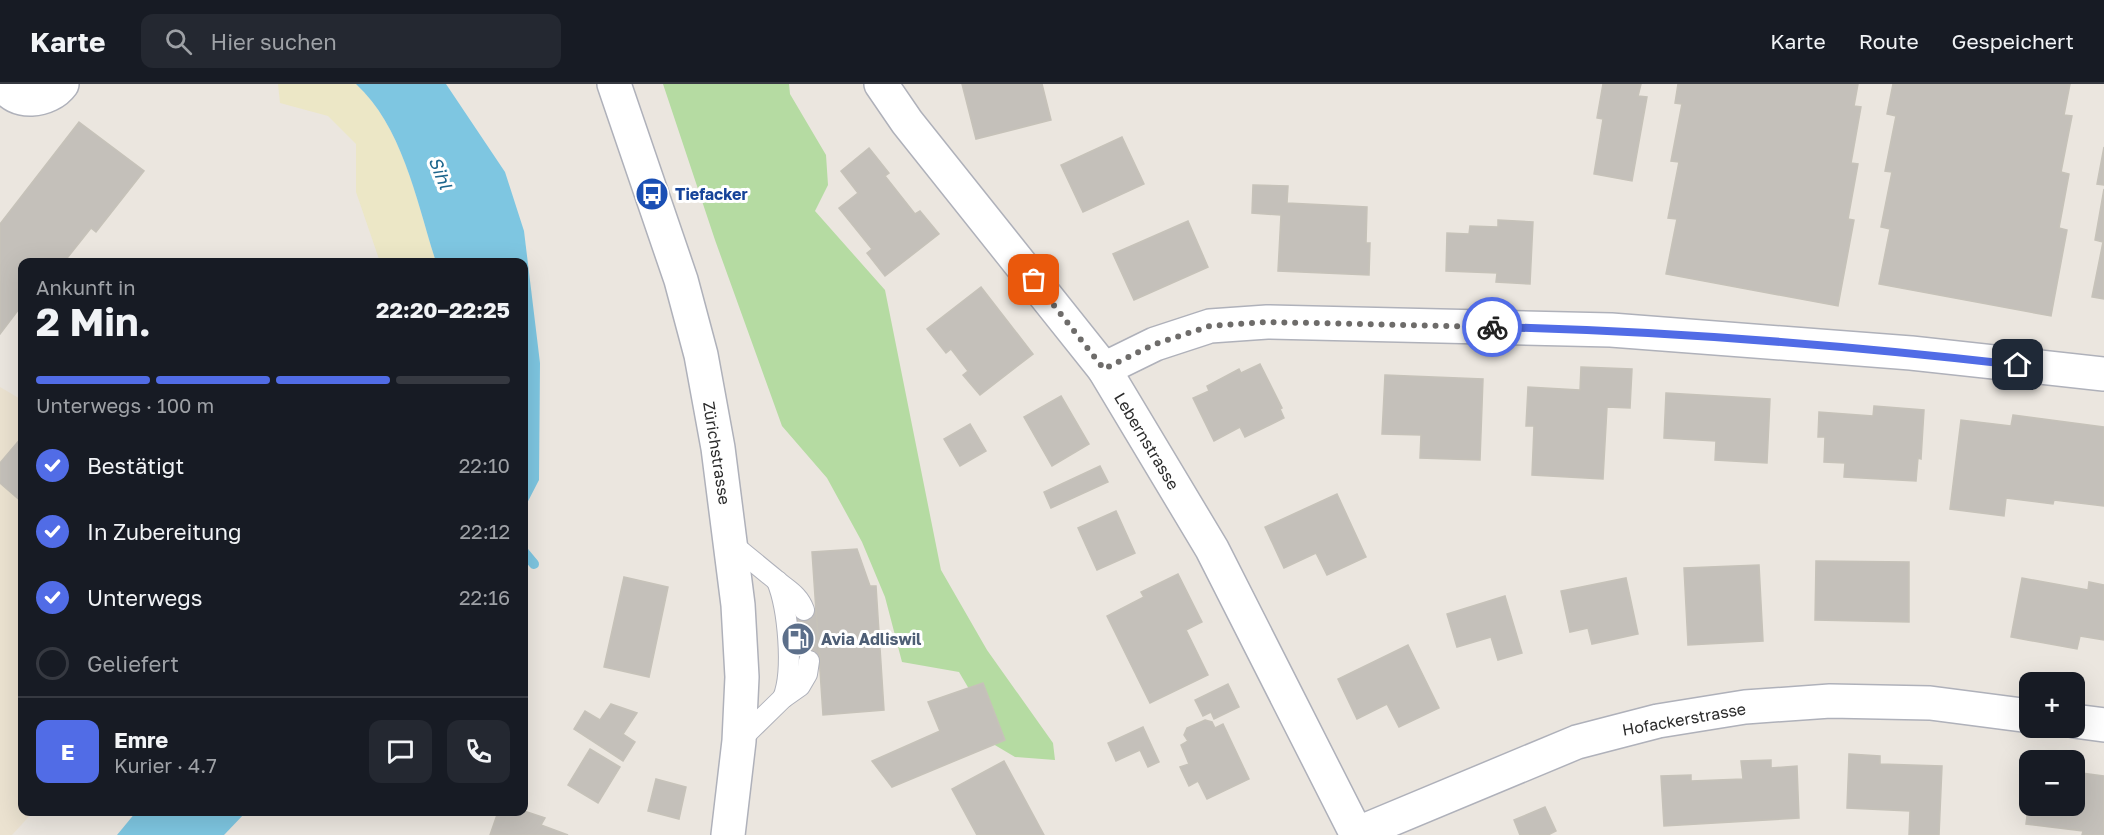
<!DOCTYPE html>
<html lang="de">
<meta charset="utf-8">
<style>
:root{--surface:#171b24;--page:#242831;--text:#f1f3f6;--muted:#9ea1a6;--line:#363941;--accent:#516ce6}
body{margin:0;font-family:"Golos Text",sans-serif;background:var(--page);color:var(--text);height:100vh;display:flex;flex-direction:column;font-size:22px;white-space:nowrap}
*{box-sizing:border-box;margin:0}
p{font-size:20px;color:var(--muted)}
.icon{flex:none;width:33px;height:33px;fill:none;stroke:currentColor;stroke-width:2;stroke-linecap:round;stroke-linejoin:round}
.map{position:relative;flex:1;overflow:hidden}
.side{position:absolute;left:18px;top:174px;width:510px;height:558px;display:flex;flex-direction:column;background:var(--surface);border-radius:12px;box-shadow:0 6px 24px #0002}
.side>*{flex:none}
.tools{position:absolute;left:2019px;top:588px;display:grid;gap:12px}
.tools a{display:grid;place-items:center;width:66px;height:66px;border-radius:12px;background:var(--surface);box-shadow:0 6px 24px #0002;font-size:30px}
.pin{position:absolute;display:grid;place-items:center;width:51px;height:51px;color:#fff;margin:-26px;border-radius:12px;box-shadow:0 3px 9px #0006}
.courier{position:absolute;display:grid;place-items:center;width:60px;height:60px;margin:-30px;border:4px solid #516ce6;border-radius:50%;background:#fff;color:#222;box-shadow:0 2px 8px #0007}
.headline em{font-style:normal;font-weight:700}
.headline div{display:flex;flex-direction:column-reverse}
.headline{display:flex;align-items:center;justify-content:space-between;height:102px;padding:0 18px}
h1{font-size:39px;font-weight:700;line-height:45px}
.bar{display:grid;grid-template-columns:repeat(4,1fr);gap:9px 6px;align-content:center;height:72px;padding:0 18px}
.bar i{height:8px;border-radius:4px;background:var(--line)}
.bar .selected{background:var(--accent)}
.bar p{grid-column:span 4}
.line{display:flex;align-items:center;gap:15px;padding:0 18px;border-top:2px solid var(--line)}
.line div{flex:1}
.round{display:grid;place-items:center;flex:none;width:63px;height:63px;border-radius:12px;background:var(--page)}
ol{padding:0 18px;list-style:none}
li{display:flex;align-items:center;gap:18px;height:66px}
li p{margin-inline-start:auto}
li .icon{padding:6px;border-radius:50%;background:var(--accent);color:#fff;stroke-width:4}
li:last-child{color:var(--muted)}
li i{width:33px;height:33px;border:3px solid var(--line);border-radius:50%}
header{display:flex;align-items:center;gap:36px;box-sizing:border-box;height:84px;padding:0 30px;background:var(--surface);border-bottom:2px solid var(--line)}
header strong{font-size:28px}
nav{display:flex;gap:33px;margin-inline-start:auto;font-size:21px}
.search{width:420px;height:54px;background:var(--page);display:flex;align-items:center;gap:15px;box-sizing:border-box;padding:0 21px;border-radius:12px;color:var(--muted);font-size:22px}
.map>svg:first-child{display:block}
</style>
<header>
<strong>Karte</strong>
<div class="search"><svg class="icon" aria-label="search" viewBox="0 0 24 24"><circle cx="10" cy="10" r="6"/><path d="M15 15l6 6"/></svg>Hier suchen</div>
<nav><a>Karte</a><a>Route</a><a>Gespeichert</a></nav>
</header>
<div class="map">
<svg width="2104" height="751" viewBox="0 0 2104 751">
<rect width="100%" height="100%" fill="#ebe6df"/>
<path fill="#ebe2d0" d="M 0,303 L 22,316 L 22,728 L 33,728 L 12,751 L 0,751 Z"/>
<path fill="#b5dba2" d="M 663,0 L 789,0 L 790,10 L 826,71 L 828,101 L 815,127 L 885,206 L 941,486 L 987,566 L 1053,659 L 1055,676 L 1015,673 L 983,654 L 979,622 L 959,588 L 902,578 L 885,513 L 862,458 L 827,394 L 782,342 L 715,156 Z"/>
<path fill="#ece7c6" d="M 278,0 L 356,0 C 403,43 417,119 436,178 L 380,178 L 356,108 L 356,60 L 328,32 L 280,19 Z"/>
<g fill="#7ec6e1">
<path d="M 356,0 L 446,0 L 505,88 L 524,147 L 540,279 L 539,396 L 524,425 L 524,178 L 436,178 C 417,119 403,43 356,0 Z"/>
<path d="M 136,728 L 246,728 L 224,751 L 117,751 Z"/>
</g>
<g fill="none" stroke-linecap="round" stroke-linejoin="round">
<path stroke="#7ec6e1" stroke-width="10" d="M 524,468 L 534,480"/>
</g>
<g fill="#c4c0ba" stroke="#c6c2b9" stroke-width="1.5">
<path d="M 962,0 L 1042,0 L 1051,36 L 976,55 Z"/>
<path d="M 1603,0 L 1641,0 L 1638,12 L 1647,13 L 1632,97 L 1594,90 L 1603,35 L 1597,34 Z"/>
<path d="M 1678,0 L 1858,0 L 1854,22 L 1861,23 L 1851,79 L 1858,80 L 1848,135 L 1854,136 L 1838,222 L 1666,190 L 1677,135 L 1668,134 L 1679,78 L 1671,77 L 1682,20 L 1675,19 Z"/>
<path d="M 1893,0 L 2070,0 L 2064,31 L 2072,32 L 2061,88 L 2069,90 L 2059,144 L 2067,146 L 2051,232 L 1879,200 L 1890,145 L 1881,143 L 1892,88 L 1885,87 L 1896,32 L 1887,30 Z"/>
<path d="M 79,38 L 144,87 L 96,148 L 91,144 L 64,178 L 22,178 L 22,221 L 0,250 L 0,140 Z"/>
<path d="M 1122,53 L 1144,100 L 1083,128 L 1061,81 Z"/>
<path d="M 2104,63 L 2104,101 L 2097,100 Z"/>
<path d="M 869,64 L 889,89 L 885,92 L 915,130 L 920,127 L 939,150 L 885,192 L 867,169 L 872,165 L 839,124 L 858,109 L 841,87 Z"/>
<path d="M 1253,101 L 1288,102 L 1287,119 L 1367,123 L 1366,159 L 1370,159 L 1369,191 L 1278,187 L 1281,131 L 1252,129 Z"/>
<path d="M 2104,105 L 2104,215 L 2092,213 L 2103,158 L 2095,156 Z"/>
<path d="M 1498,136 L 1533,138 L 1530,200 L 1496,198 L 1497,189 L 1446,187 L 1447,149 L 1469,150 L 1470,142 L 1498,143 Z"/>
<path d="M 1188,137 L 1208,183 L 1134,216 L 1113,170 Z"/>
<path d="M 981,203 L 1033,270 L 980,311 L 963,291 L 968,287 L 951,265 L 946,269 L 927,245 Z"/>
<path d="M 1260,280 L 1282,324 L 1280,325 L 1284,334 L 1245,353 L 1240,343 L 1214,357 L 1193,314 L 1209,307 L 1207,302 L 1239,285 L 1241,289 Z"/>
<path d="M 1581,283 L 1632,285 L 1630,324 L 1607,323 L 1603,395 L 1532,391 L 1534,342 L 1526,342 L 1528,303 L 1580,306 Z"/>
<path d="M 1385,291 L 1483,295 L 1480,376 L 1420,374 L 1421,351 L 1382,350 Z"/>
<path d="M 1666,309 L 1770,315 L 1767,379 L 1715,376 L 1716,357 L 1664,354 Z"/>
<path d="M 1061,312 L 1089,360 L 1052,382 L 1024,333 Z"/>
<path d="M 1874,322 L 1924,326 L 1921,375 L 1918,374 L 1916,397 L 1844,393 L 1845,379 L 1824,378 L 1825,353 L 1818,353 L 1819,328 L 1873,332 Z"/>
<path d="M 2013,331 L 2104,343 L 2104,422 L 2054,416 L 2053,420 L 2006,414 L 2004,432 L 1950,425 L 1961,336 L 2011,342 Z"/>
<path d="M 970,340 L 986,367 L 960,382 L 944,355 Z"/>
<path d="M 22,353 L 22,418 L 0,399 L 0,379 Z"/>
<path d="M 1100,382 L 1108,398 L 1051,424 L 1044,408 Z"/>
<path d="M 1337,410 L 1366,473 L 1327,491 L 1316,469 L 1284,484 L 1265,443 Z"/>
<path d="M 1116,427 L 1135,469 L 1097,486 L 1078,444 Z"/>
<path d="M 857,465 L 870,502 L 876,502 L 884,626 L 823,631 L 812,468 Z"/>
<path d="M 1816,477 L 1909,478 L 1909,538 L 1815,536 Z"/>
<path d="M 1759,481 L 1763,557 L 1688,561 L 1684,484 Z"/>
<path d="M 1178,490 L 1202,538 L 1186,546 L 1208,591 L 1150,619 L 1107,532 L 1144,513 L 1141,508 Z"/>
<path d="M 624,493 L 668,503 L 649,593 L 604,583 Z"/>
<path d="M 1626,494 L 1638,550 L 1592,560 L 1588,544 L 1570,548 L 1561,507 Z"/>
<path d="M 2022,494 L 2088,506 L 2089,498 L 2104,501 L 2104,556 L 2080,552 L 2077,565 L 2011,553 Z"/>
<path d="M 1505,512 L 1522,569 L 1498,576 L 1491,553 L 1457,563 L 1447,530 Z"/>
<path d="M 816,525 L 820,576 L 791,579 L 787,527 Z"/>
<path d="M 1408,561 L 1439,624 L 1399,643 L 1387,620 L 1357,635 L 1338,595 Z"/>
<path d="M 983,599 L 1005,656 L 892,703 L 872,677 L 940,647 L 928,618 Z"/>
<path d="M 1228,600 L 1239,623 L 1214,635 L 1211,628 L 1203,632 L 1195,616 Z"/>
<path d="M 611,620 L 637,629 L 623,650 L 635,658 L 623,677 L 574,645 L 585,627 L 600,636 Z"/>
<path d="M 1205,636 L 1212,638 L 1215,644 L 1223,640 L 1249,695 L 1207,715 L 1198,697 L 1189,702 L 1180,683 L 1189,680 L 1181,661 L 1188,657 L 1184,651 L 1187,644 Z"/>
<path d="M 1143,643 L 1159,678 L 1148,683 L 1140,666 L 1116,677 L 1108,659 Z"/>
<path d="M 590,665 L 620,683 L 598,719 L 568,701 Z"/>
<path d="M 1849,670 L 1880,672 L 1880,680 L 1942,682 L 1939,751 L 1909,751 L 1910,727 L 1847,724 Z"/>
<path d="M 1771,676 L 1771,684 L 1797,682 L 1799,734 L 1664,742 L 1661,692 L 1691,691 L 1691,697 L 1743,695 L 1741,677 Z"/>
<path d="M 1004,677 L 1044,751 L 977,751 L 952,705 Z"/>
<path d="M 2074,688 L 2104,692 L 2104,751 L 2082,751 L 2083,747 L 2026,740 L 2030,709 L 2030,722 L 2074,722 Z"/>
<path d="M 656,695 L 686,703 L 679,735 L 648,727 Z"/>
<path d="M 1545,723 L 1556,747 L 1548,751 L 1520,751 L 1514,736 Z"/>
<path d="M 524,727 L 545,734 L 541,741 L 568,751 L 490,751 L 498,728 Z"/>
</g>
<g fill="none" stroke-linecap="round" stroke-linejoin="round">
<g stroke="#afb1ba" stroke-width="22">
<g id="lane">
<path d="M 732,460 C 747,472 761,484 776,496 C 787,506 798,510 804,526"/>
<path d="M 777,497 C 788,524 794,587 783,614"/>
<path d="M 739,657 L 783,614 L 800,602 L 807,590 L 809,577"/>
</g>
</g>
<g stroke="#afb1ba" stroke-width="36">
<g id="street">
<path d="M 4,0 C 14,22 49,18 62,0"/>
<path d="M 881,0 L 907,38 L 1104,285 L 1212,465 L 1357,751"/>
<path d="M 1104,285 L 1155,260 L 1210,242 L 1267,238 L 1611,246 L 1911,269 L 2104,290"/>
<path d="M 2074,637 L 2104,641"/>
<path d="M 1356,750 L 1577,658 L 1658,637 L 1745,623 L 1830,617 L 1930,619 L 2030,632"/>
</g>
</g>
<g stroke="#afb1ba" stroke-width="36">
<path id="secondary" d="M 614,0 L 681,196 L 701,271 L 718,364 L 738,521 L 742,593 L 739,657 L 728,751"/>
</g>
<use href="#lane" stroke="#fff" stroke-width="20"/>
<use href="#street" stroke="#fff" stroke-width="33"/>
<use href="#secondary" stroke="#fff" stroke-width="33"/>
</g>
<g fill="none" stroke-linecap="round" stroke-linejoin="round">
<path stroke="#6e6c6a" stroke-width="6" stroke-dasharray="0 10.8" d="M 1034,196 L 1104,285 L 1155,260 L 1210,242 L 1267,238 L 1492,243"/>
<path stroke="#516ce6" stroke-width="8" d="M 1492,243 C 1668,247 1844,261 2018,281"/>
</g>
<defs>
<g id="bus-disc" transform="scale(1.725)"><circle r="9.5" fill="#1a4fb4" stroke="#fff"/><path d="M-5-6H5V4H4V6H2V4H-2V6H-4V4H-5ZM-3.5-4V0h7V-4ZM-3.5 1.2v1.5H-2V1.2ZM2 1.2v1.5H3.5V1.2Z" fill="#fff"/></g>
<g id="fuel-disc" transform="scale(1.725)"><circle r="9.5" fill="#5c6f8a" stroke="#fff"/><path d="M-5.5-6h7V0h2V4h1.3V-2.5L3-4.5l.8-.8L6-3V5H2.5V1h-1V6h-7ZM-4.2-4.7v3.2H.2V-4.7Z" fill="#fff"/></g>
</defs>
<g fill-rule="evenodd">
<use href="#bus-disc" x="652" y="110"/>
<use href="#fuel-disc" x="798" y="555"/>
</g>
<g text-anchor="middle" stroke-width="6" stroke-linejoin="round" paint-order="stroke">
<g font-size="16" font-weight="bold" fill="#164399" stroke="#fff" text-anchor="start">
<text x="675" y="116">Tiefacker</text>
</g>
<g font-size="16" fill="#2b2b2b" stroke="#fff">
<text transform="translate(1147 357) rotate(59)" y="6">Lebernstrasse</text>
<text transform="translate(717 369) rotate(81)" y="6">Zürichstrasse</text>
<text transform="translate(1684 635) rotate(-10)" y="6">Hofackerstrasse</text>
</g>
<g font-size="16" font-weight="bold" fill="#4e5e75" stroke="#fff" text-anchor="start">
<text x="821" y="561">Avia Adliswil</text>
</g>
<g font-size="18" font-style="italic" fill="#1d668d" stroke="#fff">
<text transform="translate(440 89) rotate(68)" y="6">Sihl</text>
</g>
</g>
</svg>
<div class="tools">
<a>+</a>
<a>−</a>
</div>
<div class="pin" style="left:1034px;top:196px;background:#ea580c"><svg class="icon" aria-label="bag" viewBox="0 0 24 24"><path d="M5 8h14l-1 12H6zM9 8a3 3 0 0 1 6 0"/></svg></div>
<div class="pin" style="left:2018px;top:281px;background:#1f2937"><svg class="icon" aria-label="home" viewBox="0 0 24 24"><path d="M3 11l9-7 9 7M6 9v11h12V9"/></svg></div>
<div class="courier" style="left:1492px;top:243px"><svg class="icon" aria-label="bike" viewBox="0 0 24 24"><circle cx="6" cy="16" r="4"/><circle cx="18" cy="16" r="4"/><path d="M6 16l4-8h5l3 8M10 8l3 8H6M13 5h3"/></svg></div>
<section class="side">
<div class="headline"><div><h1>2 Min.</h1><p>Ankunft in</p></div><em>22:20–22:25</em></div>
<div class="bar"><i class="selected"></i><i class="selected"></i><i class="selected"></i><i></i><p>Unterwegs · 100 m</p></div>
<ol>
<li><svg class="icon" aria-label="check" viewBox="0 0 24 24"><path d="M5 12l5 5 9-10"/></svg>Bestätigt<p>22:10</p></li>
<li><svg class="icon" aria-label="check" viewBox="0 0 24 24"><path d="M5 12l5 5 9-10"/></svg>In Zubereitung<p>22:12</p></li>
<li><svg class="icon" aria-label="check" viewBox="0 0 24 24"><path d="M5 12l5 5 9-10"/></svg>Unterwegs<p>22:16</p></li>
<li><i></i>Geliefert</li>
</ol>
<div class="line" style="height:108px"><b class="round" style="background:var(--accent);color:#fff">E</b><div><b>Emre</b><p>Kurier · 4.7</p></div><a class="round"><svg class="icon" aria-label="chat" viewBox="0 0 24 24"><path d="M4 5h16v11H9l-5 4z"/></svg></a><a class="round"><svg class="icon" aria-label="phone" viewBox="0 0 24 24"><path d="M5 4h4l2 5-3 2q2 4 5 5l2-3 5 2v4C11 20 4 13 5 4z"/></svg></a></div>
</section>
</div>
